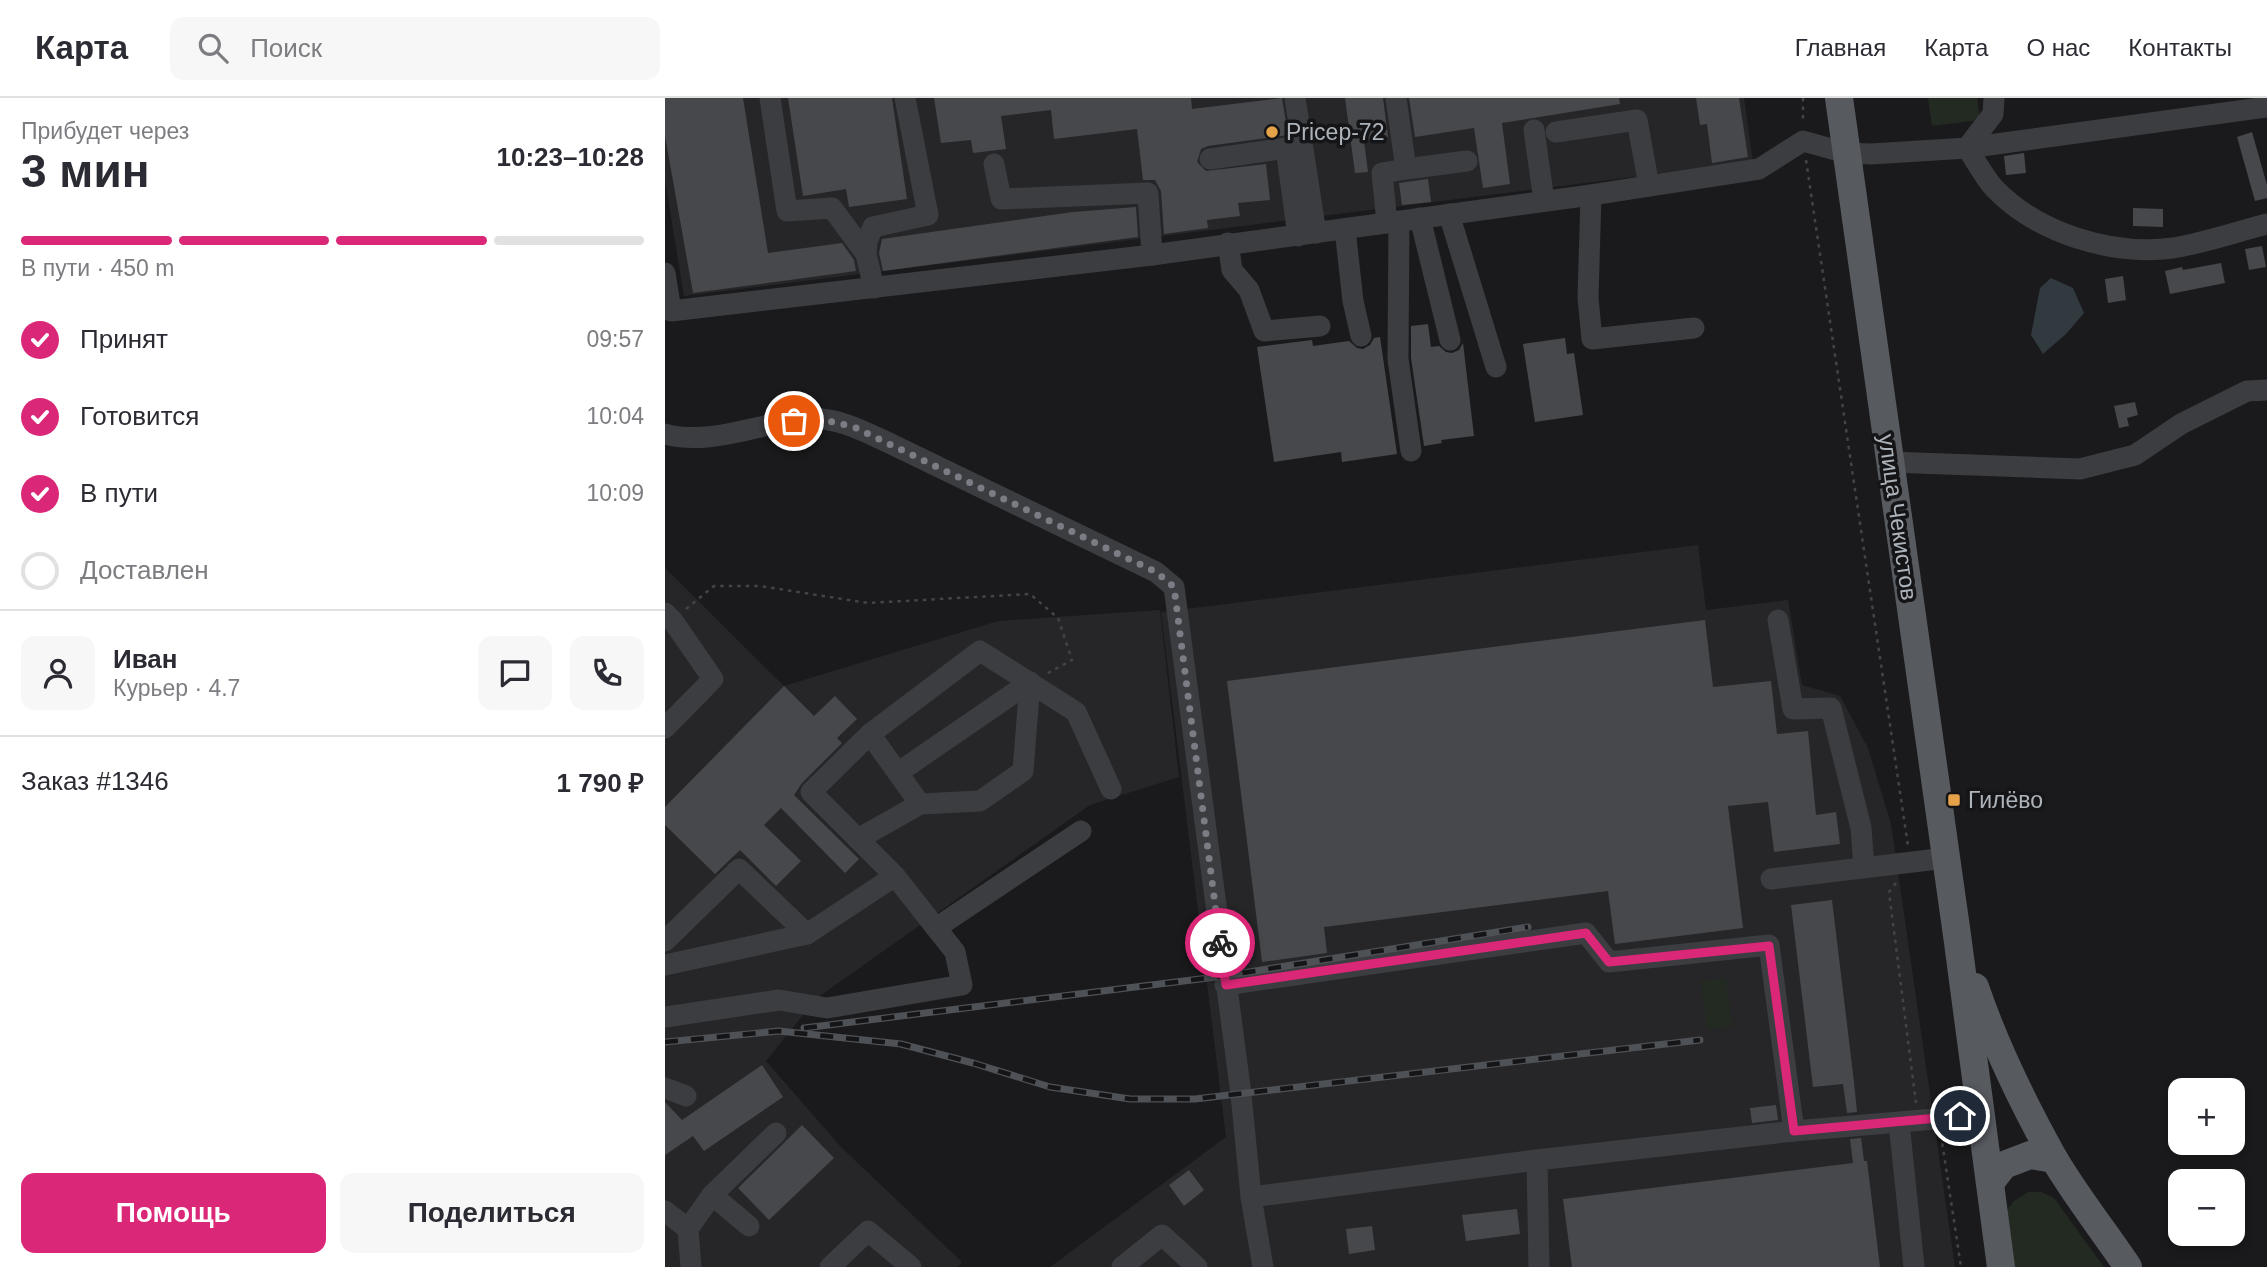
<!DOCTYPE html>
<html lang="ru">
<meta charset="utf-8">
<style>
:root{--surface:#fff;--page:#f7f7f7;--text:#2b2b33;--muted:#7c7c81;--line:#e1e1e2;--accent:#db2777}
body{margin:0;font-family:Arial,sans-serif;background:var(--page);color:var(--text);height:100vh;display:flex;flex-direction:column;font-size:26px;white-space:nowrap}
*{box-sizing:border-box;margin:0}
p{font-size:23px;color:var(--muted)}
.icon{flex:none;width:38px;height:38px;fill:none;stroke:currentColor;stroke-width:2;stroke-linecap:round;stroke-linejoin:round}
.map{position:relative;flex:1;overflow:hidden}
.side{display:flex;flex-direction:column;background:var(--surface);width:665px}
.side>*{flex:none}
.controls{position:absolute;left:1503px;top:980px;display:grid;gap:14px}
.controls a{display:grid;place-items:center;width:77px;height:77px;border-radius:14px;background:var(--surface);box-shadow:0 4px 10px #0003;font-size:35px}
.pin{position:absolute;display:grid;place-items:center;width:60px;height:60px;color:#fff;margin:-30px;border:4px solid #fff;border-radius:50%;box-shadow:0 2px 7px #0007}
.courier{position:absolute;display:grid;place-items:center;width:70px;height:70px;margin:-35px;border:5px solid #db2777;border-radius:50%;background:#fff;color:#222;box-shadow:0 2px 9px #0007}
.overview em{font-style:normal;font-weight:700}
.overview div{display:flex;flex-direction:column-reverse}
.overview{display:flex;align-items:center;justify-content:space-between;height:119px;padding:0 21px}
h1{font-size:46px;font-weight:700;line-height:52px}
.bar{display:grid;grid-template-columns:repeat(4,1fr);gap:10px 7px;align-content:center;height:84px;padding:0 21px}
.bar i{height:9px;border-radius:5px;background:var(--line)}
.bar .selected{background:var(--accent)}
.bar p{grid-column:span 4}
.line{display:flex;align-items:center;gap:18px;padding:0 21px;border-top:2px solid var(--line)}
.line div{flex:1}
.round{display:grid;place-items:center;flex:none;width:74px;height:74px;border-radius:14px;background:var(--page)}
ol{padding:0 21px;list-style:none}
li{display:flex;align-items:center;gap:21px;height:77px}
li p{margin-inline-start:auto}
li .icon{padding:7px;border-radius:50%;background:var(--accent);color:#fff;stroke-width:4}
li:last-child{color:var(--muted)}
li i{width:38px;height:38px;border:4px solid var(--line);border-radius:50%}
.cta{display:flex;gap:14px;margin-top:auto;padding:14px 21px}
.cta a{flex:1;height:80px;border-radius:14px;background:var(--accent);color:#fff;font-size:28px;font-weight:700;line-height:80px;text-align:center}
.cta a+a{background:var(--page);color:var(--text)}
header{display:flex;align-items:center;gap:42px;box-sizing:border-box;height:98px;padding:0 35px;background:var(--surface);border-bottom:2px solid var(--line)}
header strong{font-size:33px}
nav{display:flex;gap:38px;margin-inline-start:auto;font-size:24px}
.search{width:490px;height:63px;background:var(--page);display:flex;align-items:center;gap:18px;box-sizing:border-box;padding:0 24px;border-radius:14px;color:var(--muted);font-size:26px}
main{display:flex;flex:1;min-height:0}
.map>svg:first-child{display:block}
</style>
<header>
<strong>Карта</strong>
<div class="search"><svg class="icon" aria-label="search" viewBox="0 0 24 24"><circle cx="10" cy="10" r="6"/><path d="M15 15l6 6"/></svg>Поиск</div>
<nav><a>Главная</a><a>Карта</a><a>О нас</a><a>Контакты</a></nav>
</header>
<main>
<section class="side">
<div class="overview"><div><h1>3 мин</h1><p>Прибудет через</p></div><em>10:23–10:28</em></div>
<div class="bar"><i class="selected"></i><i class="selected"></i><i class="selected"></i><i></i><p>В пути · 450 m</p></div>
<ol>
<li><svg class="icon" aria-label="check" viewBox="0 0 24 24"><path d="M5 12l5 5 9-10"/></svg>Принят<p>09:57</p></li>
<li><svg class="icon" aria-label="check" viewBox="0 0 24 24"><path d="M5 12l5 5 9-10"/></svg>Готовится<p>10:04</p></li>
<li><svg class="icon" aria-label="check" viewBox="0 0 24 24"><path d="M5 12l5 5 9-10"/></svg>В пути<p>10:09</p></li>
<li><i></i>Доставлен</li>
</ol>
<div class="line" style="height:126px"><a class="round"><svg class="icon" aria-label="person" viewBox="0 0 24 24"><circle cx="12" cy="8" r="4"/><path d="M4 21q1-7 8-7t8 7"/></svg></a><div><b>Иван</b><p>Курьер · 4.7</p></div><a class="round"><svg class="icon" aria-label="chat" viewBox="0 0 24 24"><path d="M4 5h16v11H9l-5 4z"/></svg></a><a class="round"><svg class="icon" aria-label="phone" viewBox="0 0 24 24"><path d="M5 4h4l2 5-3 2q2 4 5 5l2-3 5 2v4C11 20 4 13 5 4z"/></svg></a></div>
<div class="line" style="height:91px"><div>Заказ #1346</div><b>1 790 ₽</b></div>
<div class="cta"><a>Помощь</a><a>Поделиться</a></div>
</section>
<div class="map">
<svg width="1602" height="1169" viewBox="0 0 1602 1169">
<rect width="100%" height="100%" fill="#1a1a1c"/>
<g fill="#262629">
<path d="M 0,0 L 1079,0 L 1088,64 L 19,198 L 0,82 Z"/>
<path d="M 1033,447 L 1041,512 L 1123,502 L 1137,587 L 1175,598 L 1203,650 L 1226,726 L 1290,1169 L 385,1169 L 561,1039 L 496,514 Z"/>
<path d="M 0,470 L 119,588 L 333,523 L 495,512 L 514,679 L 425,707 L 152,900 L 101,963 L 176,1049 L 297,1164 L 293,1169 L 0,1169 Z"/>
</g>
<g fill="#222a22">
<path d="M 1263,0 L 1312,0 L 1315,22 L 1267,28 Z"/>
<path d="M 1061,880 L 1067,928 L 1042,932 L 1036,883 Z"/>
<path d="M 1363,1094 L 1376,1094 L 1389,1100 L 1439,1169 L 1349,1169 L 1340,1114 L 1349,1103 Z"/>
</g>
<path fill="#313a3f" d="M 1386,180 L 1408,190 L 1419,215 L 1401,236 L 1378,256 L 1366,237 L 1375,190 Z"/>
<g fill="#47484c">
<path d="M 0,0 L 78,0 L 103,155 L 177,145 L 189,162 L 191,173 L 28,195 L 0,38 Z"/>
<path d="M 123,0 L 227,0 L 242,101 L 184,109 L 181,91 L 138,98 Z"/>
<path d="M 269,0 L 526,0 L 527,11 L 617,0 L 623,37 L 543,48 L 536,51 L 532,64 L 541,73 L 601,66 L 605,102 L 573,105 L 575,118 L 542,122 L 543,130 L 499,136 L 496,93 L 490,82 L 478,82 L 472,31 L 389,41 L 386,12 L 336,18 L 341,51 L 308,55 L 306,42 L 276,45 Z"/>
<path d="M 680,0 L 718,0 L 723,39 L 699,43 L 703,74 L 690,75 Z"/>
<path d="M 744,0 L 954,0 L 955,6 L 837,25 L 845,86 L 818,90 L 809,30 L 750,39 Z"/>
<path d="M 1031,0 L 1074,0 L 1083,59 L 1047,65 L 1042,26 L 1035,27 Z"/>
<path d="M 1587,34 L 1602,87 L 1602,100 L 1590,103 L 1572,39 Z"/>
<path d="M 1359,55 L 1361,75 L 1341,77 L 1339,58 Z"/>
<path d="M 763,81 L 766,104 L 737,107 L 734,85 Z"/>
<path d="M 471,109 L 473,139 L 218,173 L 214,155 L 217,141 L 408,114 Z"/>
<path d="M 1468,110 L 1498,111 L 1498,129 L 1468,128 Z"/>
<path d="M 1597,148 L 1601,169 L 1584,172 L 1580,151 Z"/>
<path d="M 1556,165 L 1560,185 L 1505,196 L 1500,173 L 1517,169 L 1518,172 Z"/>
<path d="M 1458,178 L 1461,202 L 1443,205 L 1440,181 Z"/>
<path d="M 763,226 L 766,249 L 774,248 L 781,254 L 787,255 L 794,252 L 798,245 L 809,338 L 776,342 L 777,345 L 759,348 L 746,260 L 746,228 Z"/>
<path d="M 715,239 L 732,356 L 677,364 L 676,354 L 609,364 L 592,249 L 647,242 L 648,248 L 684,243 L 692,250 L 698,251 L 705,247 L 709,240 Z"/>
<path d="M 900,240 L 902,256 L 909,255 L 918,317 L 870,324 L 858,246 Z"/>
<path d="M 1470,304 L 1473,317 L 1462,320 L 1464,328 L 1454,330 L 1449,308 Z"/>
<path d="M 1040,522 L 1048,589 L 1106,583 L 1112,636 L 1143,633 L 1151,717 L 1171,714 L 1175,746 L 1109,754 L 1103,704 L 1063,708 L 1078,830 L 950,846 L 943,793 L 659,829 L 662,855 L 597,864 L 562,583 Z"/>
<path d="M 119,588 L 149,618 L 170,598 L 192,621 L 172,640 L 177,645 L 137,685 L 129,697 L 194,761 L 180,775 L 116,710 L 99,727 L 136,763 L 111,788 L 75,752 L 50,776 L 0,727 L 0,709 Z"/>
<path d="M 1167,802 L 1189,984 L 1192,1014 L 1182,1015 L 1178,986 L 1148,989 L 1126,807 Z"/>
<path d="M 97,967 L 118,999 L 39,1053 L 28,1038 L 0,1057 L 0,1004 L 17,1022 Z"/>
<path d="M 1111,1007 L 1113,1022 L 1087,1025 L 1085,1010 Z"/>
<path d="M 137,1027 L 169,1060 L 104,1122 L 73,1090 Z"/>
<path d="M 1196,1040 L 1199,1063 L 1202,1063 L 1215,1169 L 907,1169 L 898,1101 L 1188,1065 L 1185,1041 Z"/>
<path d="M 524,1072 L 539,1092 L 519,1108 L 504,1087 Z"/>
<path d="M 852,1111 L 855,1136 L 801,1143 L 797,1117 Z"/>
<path d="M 707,1128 L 710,1152 L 684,1156 L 681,1131 Z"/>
</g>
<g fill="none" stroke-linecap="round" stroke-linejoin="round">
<g stroke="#414448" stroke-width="2.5" stroke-dasharray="3.5 5" stroke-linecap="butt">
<path d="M 1138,0 L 1138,25"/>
<path d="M 1141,62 L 1243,748"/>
<path d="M 21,511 L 49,488 L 95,488 L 203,505 L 365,496 L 393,520 L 407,562 L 381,576"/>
<path d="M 1231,785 L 1224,794 L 1251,1005"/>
<path d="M 1276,1037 L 1296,1169"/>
</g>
<g stroke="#3b3d41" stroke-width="21">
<path d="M 105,0 L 122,113 L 167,110 L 201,156 L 209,190"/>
<path d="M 630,0 L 651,135"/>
<path d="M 731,0 L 741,71 L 802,63"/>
<path d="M 869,32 L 879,103"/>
<path d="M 891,34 L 972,22 L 984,88"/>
<path d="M 1302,50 L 1602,9"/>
<path d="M 1302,50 L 1328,16 L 1329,0"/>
<path d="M 545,61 L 621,50 L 633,138"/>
<path d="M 329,66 L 336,101 L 483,95 L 487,157"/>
<path d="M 926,97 L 923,200 L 927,241 L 1029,230"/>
<path d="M 784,116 L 831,269"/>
<path d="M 755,120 L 785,242"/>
<path d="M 734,123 L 733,261 L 746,353"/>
<path d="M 722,125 L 717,75 L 741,71"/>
<path d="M 680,131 L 688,203 L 696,238"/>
<path d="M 563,145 L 567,172 L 584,192 L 599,233 L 655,228"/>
<path d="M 201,156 L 202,143 L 208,129 L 263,117 L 240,0"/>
<path d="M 0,175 L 6,213 L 487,157 L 926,97 L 1094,71 L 1138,43 L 1181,55 L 1206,56 L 1302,50 C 1311,63 1319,79 1329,90 C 1372,135 1446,158 1508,150 C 1539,145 1571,134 1602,126"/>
<path d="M 0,336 C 47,349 97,323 145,321 C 172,319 198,333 222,344 L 491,474 L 509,489 L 576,996 L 586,1099 L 598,1169"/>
<path d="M 1225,364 L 1415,371 L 1470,357 L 1516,326 L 1582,293 L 1602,292"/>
<path d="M 0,515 L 8,523 L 48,581 L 0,630"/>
<path d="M 1113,522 L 1128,611 L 1166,610 L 1196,730 L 1199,770"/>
<path d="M 205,636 L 255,706"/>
<path d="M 234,674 L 365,584"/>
<path d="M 193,741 L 255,706 L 315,703 L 358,673 L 365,584"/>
<path d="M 230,778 L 146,694 L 205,636 L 315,553 L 411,614 L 446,691"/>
<path d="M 1106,781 L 1281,760"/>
<path d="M 271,830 L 416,733"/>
<path d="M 0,843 L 74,771 L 142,836"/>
<path d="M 0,867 L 142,836 L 230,778 L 290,854 L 297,887 L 162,910 L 114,902 L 0,919"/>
<path d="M 560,887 L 921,835 L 944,864 L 1104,847 L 1129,1033 L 1316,1017"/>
<path d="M 0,990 L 21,998"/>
<path d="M 1234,1025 L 1249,1169"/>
<path d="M 872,1062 L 1129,1033"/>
<path d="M 47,1097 L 111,1035"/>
<path d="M 586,1099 L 872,1062 L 874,1169"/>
<path d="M 0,1113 L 23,1131 L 26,1169"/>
<path d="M 23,1131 L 47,1097 L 84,1128"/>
<path d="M 165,1169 L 203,1133 L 246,1169"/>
<path d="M 457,1169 L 497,1137 L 532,1169"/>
</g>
<g stroke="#575a5f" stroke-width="28">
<path d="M 1174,0 L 1292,837 L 1336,1169"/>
<path d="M 1310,889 C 1330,948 1358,1005 1388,1059 C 1410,1097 1439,1133 1463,1169"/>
<path d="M 1325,1085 L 1339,1067 L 1365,1057 L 1389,1061"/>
</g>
<g stroke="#4e5156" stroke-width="7">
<g id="rail">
<path d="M 139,930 L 559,878 L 863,829"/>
<path d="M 0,944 L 114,933 L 236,946 L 308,965 L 385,989 L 465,1001 L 530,1001 L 1035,942"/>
</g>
</g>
<use href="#rail" stroke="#151517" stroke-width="4.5" stroke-dasharray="13" stroke-linecap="butt"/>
</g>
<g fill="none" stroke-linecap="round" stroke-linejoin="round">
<path stroke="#7a7d83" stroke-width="7" stroke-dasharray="0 12.6" d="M 129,323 C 152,320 169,323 191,330 L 491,474 L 509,489 L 555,845"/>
<path stroke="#db2777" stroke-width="9" d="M 555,845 L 561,887 L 921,835 L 944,864 L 1104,848 L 1129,1033 L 1295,1018"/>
</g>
<g fill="#e5a249" stroke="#151517" stroke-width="2.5">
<circle cx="607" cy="34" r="7"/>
<rect x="1282" y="695" width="14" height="14" rx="3.5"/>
</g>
<g text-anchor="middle" stroke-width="7" stroke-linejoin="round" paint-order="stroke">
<g font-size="23" fill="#adb3ba" stroke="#151517" text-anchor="start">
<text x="621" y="42">Pricep-72</text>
<text x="1303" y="710">Гилёво</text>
</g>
<g font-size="23" fill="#adb3ba" stroke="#151517">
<text transform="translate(1233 419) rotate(82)" y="8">улица Чекистов</text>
</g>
</g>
</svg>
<div class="controls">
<a>+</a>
<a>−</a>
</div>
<div class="pin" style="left:129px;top:323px;background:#ea580c"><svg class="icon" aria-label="bag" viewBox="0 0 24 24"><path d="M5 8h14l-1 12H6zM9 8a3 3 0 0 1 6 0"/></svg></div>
<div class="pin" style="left:1295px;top:1018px;background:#1f2937"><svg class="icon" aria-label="home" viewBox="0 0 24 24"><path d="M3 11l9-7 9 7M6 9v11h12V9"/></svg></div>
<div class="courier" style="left:555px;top:845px"><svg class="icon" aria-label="bike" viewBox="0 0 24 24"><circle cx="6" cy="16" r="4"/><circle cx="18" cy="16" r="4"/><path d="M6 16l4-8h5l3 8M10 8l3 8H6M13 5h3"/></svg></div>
</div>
</main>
